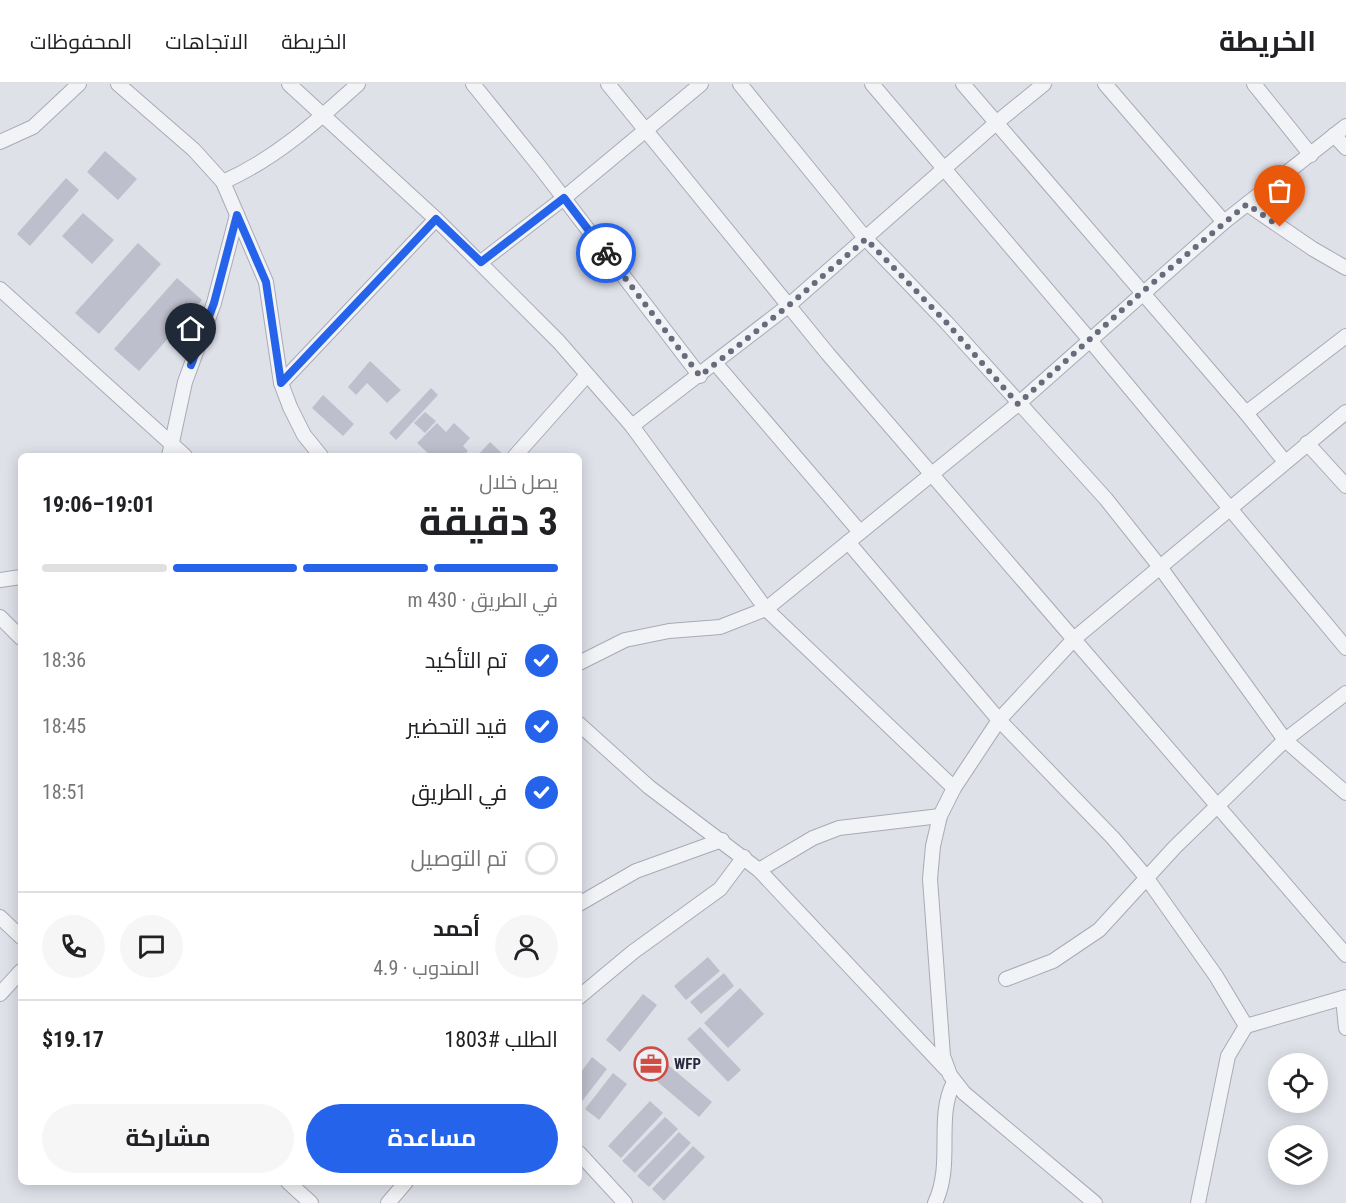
<!DOCTYPE html>
<html lang="ar">
<meta charset="utf-8">
<style>
:root{--surface:#fff;--page:#f6f6f6;--text:#202124;--muted:#757577;--line:#e0e0e0;--accent:#2563eb}
body{margin:0;font-family:"Roboto Condensed",Cairo,sans-serif;background:var(--page);color:var(--text);direction:rtl;height:100vh;display:flex;flex-direction:column;font-size:22px;white-space:nowrap}
*{box-sizing:border-box;margin:0}
p{font-size:20px;color:var(--muted)}
.icon{flex:none;width:33px;height:33px;fill:none;stroke:currentColor;stroke-width:2;stroke-linecap:round;stroke-linejoin:round}
.map{position:relative;flex:1;overflow:hidden;direction:ltr}
.panel{position:absolute;left:18px;top:369px;width:564px;height:732px;display:flex;flex-direction:column;background:var(--surface);border-radius:9px;box-shadow:0 3px 15px #0003;direction:rtl}
.panel>*{flex:none}
.tools{position:absolute;left:1268px;top:969px;display:grid;gap:12px}
.tools a{display:grid;place-items:center;width:60px;height:60px;border-radius:50%;background:var(--surface);box-shadow:0 3px 15px #0003;font-size:30px}
.pin{position:absolute;display:grid;place-items:center;width:51px;height:51px;color:#fff;margin:-62px -26px;border-radius:50% 50% 50% 0;rotate:-45deg;box-shadow:0 0 6px #0007}
.pin .icon{rotate:45deg}
.courier{position:absolute;display:grid;place-items:center;width:60px;height:60px;margin:-30px;border:4px solid #2563eb;border-radius:50%;background:#fff;color:#222;box-shadow:0 2px 8px #0007}
.head em{font-style:normal;font-weight:700}
.head div{display:flex;flex-direction:column-reverse}
.head{display:flex;align-items:center;justify-content:space-between;height:102px;padding:0 24px}
h1{font-size:39px;font-weight:700;line-height:45px}
.bar{display:grid;grid-template-columns:repeat(4,1fr);gap:9px 6px;align-content:center;height:72px;padding:0 24px}
.bar i{height:8px;border-radius:4px;background:var(--line)}
.bar .selected{background:var(--accent)}
.bar p{grid-column:span 4}
.line{display:flex;align-items:center;gap:15px;padding:0 24px;border-top:2px solid var(--line)}
.line div{flex:1}
.round{display:grid;place-items:center;flex:none;width:63px;height:63px;border-radius:32px;background:var(--page)}
ol{padding:0 24px;list-style:none}
li{display:flex;align-items:center;gap:18px;height:66px}
li p{margin-inline-start:auto}
li .icon{padding:6px;border-radius:50%;background:var(--accent);color:#fff;stroke-width:4}
li:last-child{color:var(--muted)}
li i{width:33px;height:33px;border:3px solid var(--line);border-radius:50%}
.action{display:flex;gap:12px;margin-top:auto;padding:12px 24px}
.action a{flex:1;height:69px;border-radius:36px;background:var(--accent);color:#fff;font-size:24px;font-weight:700;line-height:69px;text-align:center}
.action a+a{background:var(--page);color:var(--text)}
header{display:flex;align-items:center;gap:36px;box-sizing:border-box;height:84px;padding:0 30px;background:var(--surface);border-bottom:2px solid var(--line)}
header strong{font-size:28px}
nav{display:flex;gap:33px;margin-inline-start:auto;font-size:21px}
.map>svg:first-child{display:block}
</style>
<header>
<strong>الخريطة</strong>
<nav><a>الخريطة</a><a>الاتجاهات</a><a>المحفوظات</a></nav>
</header>
<div class="map">
<svg width="1346" height="1119" viewBox="0 0 1346 1119">
<rect width="100%" height="100%" fill="#dfe1e9"/>
<g fill="#bdbfcc">
<path d="M 105,67 L 137,95 L 118,116 L 87,88 Z"/>
<path d="M 66,94 L 79,106 L 30,162 L 17,150 Z"/>
<path d="M 83,129 L 114,156 L 92,180 L 62,152 Z"/>
<path d="M 138,159 L 161,180 L 99,250 L 75,229 Z"/>
<path d="M 177,194 L 202,216 L 139,287 L 114,265 Z"/>
<path d="M 370,277 L 401,306 L 387,319 L 367,299 L 356,311 L 348,303 Z"/>
<path d="M 431,304 L 438,311 L 396,356 L 389,349 Z"/>
<path d="M 323,311 L 354,340 L 343,352 L 312,324 Z"/>
<path d="M 425,328 L 436,337 L 425,349 L 414,339 Z"/>
<path d="M 437,339 L 446,348 L 454,339 L 470,354 L 463,362 L 468,367 L 463,372 L 431,372 L 417,359 Z"/>
<path d="M 490,358 L 505,372 L 477,372 Z"/>
<path d="M 708,873 L 720,887 L 686,916 L 674,902 Z"/>
<path d="M 724,889 L 734,902 L 701,930 L 690,918 Z"/>
<path d="M 740,904 L 764,930 L 728,964 L 704,939 Z"/>
<path d="M 643,910 L 657,921 L 620,968 L 606,956 Z"/>
<path d="M 700,943 L 741,986 L 728,998 L 687,955 Z"/>
<path d="M 592,973 L 607,985 L 579,1021 L 579,991 Z"/>
<path d="M 666,979 L 712,1018 L 699,1033 L 653,994 Z"/>
<path d="M 613,989 L 627,1000 L 599,1036 L 585,1025 Z"/>
<path d="M 650,1017 L 663,1029 L 621,1074 L 608,1062 Z"/>
<path d="M 665,1033 L 678,1045 L 635,1089 L 622,1077 Z"/>
<path d="M 679,1048 L 691,1059 L 649,1103 L 637,1092 Z"/>
<path d="M 693,1062 L 705,1073 L 664,1117 L 652,1105 Z"/>
</g>
<g fill="none" stroke-linecap="round" stroke-linejoin="round">
<g stroke="#a8aab6" stroke-width="16">
<g id="street">
<path d="M 118,0 L 194,66 L 223,98 L 266,198 L 281,299 L 290,323 L 304,351 L 321,372"/>
<path d="M 289,0 L 436,135 L 559,258 L 632,342 L 766,525 L 954,704"/>
<path d="M 473,0 L 540,83 L 700,292"/>
<path d="M 608,0 L 828,270 L 1346,871"/>
<path d="M 740,0 L 866,155 L 946,238 L 1106,415 L 1160,483 L 1285,656 L 1346,709"/>
<path d="M 872,0 L 1089,255 L 1346,564"/>
<path d="M 963,0 L 1246,329 L 1285,378"/>
<path d="M 1105,0 L 1224,138"/>
<path d="M 1254,0 L 1311,71"/>
<path d="M 1334,51 L 1346,64"/>
<path d="M 0,58 L 33,43 L 79,0"/>
<path d="M 223,98 C 275,75 316,38 358,0"/>
<path d="M 1247,120 L 1313,165 L 1346,184"/>
<path d="M 481,178 L 564,114 L 701,0"/>
<path d="M 0,205 L 185,372"/>
<path d="M 716,280 L 860,448"/>
<path d="M 281,299 L 436,135"/>
<path d="M 1246,329 L 1346,252"/>
<path d="M 632,342 L 788,222 L 996,39 L 1044,0"/>
<path d="M 1307,359 L 1346,402"/>
<path d="M 169,372 L 185,298 L 214,219 L 237,131"/>
<path d="M 515,372 L 587,291"/>
<path d="M 848,458 L 999,636 L 1113,754 L 1146,793 L 1216,892 L 1246,942"/>
<path d="M 0,496 L 21,493"/>
<path d="M 0,533 L 21,554"/>
<path d="M 579,579 L 625,556 L 669,547 L 720,543 L 766,525 L 1018,320 L 1224,138 L 1346,42"/>
<path d="M 579,640 L 649,703 L 759,786 L 946,985"/>
<path d="M 759,786 L 813,754 L 839,744 L 940,732"/>
<path d="M 579,820 L 636,787 L 722,756"/>
<path d="M 0,833 L 21,853"/>
<path d="M 1006,895 L 1053,877 L 1099,846 L 1175,763 L 1285,656 L 1346,609"/>
<path d="M 0,910 L 21,887"/>
<path d="M 579,913 L 633,868 L 720,805 L 744,773"/>
<path d="M 1343,914 L 1346,944"/>
<path d="M 579,1069 L 625,1119"/>
<path d="M 288,1098 L 311,1119"/>
<path d="M 388,1119 L 406,1098"/>
<path d="M 935,1119 C 954,1079 935,1034 954,998"/>
<path d="M 1095,1119 L 964,1009 L 950,991 L 943,972 L 930,795 L 933,762 L 940,732 L 954,704 L 999,636 L 1075,554 L 1346,328"/>
<path d="M 1198,1119 L 1228,972 L 1246,942 L 1346,913"/>
</g>
</g>
<use href="#street" stroke="#f2f3f7" stroke-width="14"/>
</g>
<g fill="none" stroke-linecap="round" stroke-linejoin="round">
<path stroke="#686b7b" stroke-width="6" stroke-dasharray="0 10.8" d="M 606,169 L 700,292 L 788,222 L 866,155 L 946,238 L 1018,320 L 1142,208 L 1247,120 L 1280,143"/>
<path stroke="#2563eb" stroke-width="8" d="M 191,281 L 214,219 L 237,131 L 266,198 L 281,299 L 436,135 L 481,178 L 564,114 L 606,169"/>
</g>
<defs>
<g id="office-ring" transform="scale(1.725)"><circle r="9.5" fill="#eff0f6" stroke="#cf4d43" stroke-width="1.5"/><path d="M-6-3h4V-5.5h4V-3h4V5H-6ZM-1-4.5V-3h2v-1.5ZM-6 0V1H6V0Z" fill="#cf4d43"/></g>
</defs>
<g fill-rule="evenodd">
<use href="#office-ring" x="651" y="980"/>
</g>
<g text-anchor="middle" stroke-width="4.5" stroke-linejoin="round" paint-order="stroke">
<g font-size="15" font-weight="bold" fill="#282b40" stroke="#eff0f6" text-anchor="start">
<text x="674" y="985">WFP</text>
</g>
</g>
</svg>
<div class="tools">
<a><svg class="icon" aria-label="locate" viewBox="0 0 24 24"><circle cx="12" cy="12" r="6"/><path d="M12 2v4M12 18v4M2 12h4M18 12h4"/></svg></a>
<a><svg class="icon" aria-label="layers" viewBox="0 0 24 24"><path d="M12 4l9 5-9 5-9-5zM3 14l9 5 9-5"/></svg></a>
</div>
<div class="pin" style="left:1280px;top:143px;background:#ea580c"><svg class="icon" aria-label="bag" viewBox="0 0 24 24"><path d="M5 8h14l-1 12H6zM9 8a3 3 0 0 1 6 0"/></svg></div>
<div class="pin" style="left:191px;top:281px;background:#1f2937"><svg class="icon" aria-label="home" viewBox="0 0 24 24"><path d="M3 11l9-7 9 7M6 9v11h12V9"/></svg></div>
<div class="courier" style="left:606px;top:169px"><svg class="icon" aria-label="bike" viewBox="0 0 24 24"><circle cx="6" cy="16" r="4"/><circle cx="18" cy="16" r="4"/><path d="M6 16l4-8h5l3 8M10 8l3 8H6M13 5h3"/></svg></div>
<section class="panel">
<div class="head"><div><h1>3 دقيقة</h1><p>يصل خلال</p></div><em>19:01–19:06</em></div>
<div class="bar"><i class="selected"></i><i class="selected"></i><i class="selected"></i><i></i><p>في الطريق · 430 m</p></div>
<ol>
<li><svg class="icon" aria-label="check" viewBox="0 0 24 24"><path d="M5 12l5 5 9-10"/></svg>تم التأكيد<p>18:36</p></li>
<li><svg class="icon" aria-label="check" viewBox="0 0 24 24"><path d="M5 12l5 5 9-10"/></svg>قيد التحضير<p>18:45</p></li>
<li><svg class="icon" aria-label="check" viewBox="0 0 24 24"><path d="M5 12l5 5 9-10"/></svg>في الطريق<p>18:51</p></li>
<li><i></i>تم التوصيل</li>
</ol>
<div class="line" style="height:108px"><a class="round"><svg class="icon" aria-label="person" viewBox="0 0 24 24"><circle cx="12" cy="8" r="4"/><path d="M4 21q1-7 8-7t8 7"/></svg></a><div><b>أحمد</b><p>المندوب · 4.9</p></div><a class="round"><svg class="icon" aria-label="chat" viewBox="0 0 24 24"><path d="M4 5h16v11H9l-5 4z"/></svg></a><a class="round"><svg class="icon" aria-label="phone" viewBox="0 0 24 24"><path d="M5 4h4l2 5-3 2q2 4 5 5l2-3 5 2v4C11 20 4 13 5 4z"/></svg></a></div>
<div class="line" style="height:78px"><div>الطلب #1803</div><b>$19.17</b></div>
<div class="action"><a>مساعدة</a><a>مشاركة</a></div>
</section>
</div>
